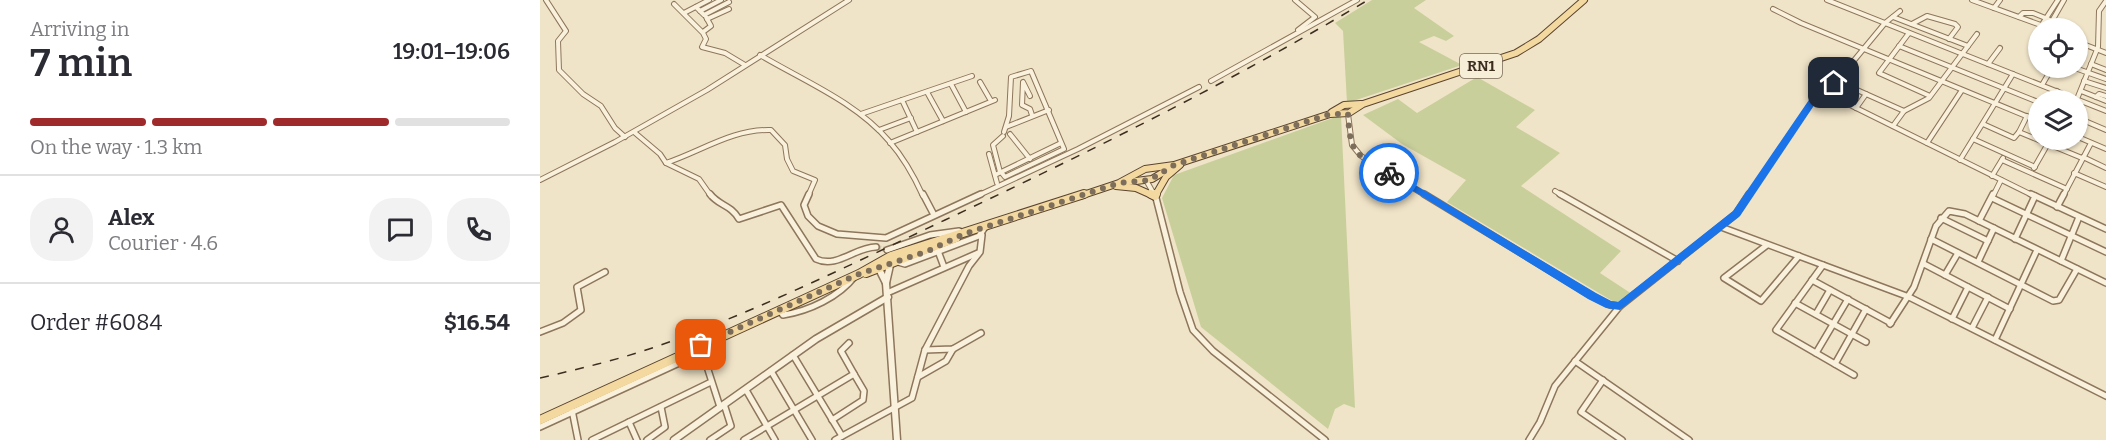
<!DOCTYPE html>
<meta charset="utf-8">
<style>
:root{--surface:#fff;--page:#f2f2f3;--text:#2b2b33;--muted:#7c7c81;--line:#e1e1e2;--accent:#9e2a2b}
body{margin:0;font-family:Bitter,serif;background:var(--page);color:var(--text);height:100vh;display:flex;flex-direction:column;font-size:22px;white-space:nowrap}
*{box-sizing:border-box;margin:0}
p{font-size:20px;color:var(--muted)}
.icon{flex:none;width:33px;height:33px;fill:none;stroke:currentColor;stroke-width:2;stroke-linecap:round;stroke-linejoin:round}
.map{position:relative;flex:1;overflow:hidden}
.panel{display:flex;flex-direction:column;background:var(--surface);width:540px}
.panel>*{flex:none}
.buttons{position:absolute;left:1488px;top:18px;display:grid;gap:12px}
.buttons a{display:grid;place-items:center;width:60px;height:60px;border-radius:50%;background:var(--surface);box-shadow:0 2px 4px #0004;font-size:30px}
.pin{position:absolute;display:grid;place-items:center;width:51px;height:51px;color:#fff;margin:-26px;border-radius:12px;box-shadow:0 3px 9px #0006}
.courier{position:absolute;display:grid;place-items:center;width:60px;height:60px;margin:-30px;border:4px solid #1a73e8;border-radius:50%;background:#fff;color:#222;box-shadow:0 2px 8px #0007}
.summary em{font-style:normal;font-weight:600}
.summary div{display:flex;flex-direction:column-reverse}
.summary{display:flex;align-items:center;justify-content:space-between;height:102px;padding:0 30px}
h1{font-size:39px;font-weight:600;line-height:45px}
.bar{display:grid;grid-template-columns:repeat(4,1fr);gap:9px 6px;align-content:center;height:72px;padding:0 30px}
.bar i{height:8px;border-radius:4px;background:var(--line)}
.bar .current{background:var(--accent)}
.bar p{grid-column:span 4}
.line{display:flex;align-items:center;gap:15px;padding:0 30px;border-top:2px solid var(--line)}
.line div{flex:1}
.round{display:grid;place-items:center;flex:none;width:63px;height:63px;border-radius:24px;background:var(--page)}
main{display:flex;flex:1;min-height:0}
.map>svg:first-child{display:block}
</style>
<main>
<section class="panel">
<div class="summary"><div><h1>7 min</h1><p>Arriving in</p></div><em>19:01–19:06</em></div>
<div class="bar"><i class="current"></i><i class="current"></i><i class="current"></i><i></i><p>On the way · 1.3 km</p></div>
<div class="line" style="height:108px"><a class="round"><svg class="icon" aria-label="person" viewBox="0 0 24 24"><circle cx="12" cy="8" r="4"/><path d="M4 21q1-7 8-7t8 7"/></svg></a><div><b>Alex</b><p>Courier · 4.6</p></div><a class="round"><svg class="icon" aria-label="chat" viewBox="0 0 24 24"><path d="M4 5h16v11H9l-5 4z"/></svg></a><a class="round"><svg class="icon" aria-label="phone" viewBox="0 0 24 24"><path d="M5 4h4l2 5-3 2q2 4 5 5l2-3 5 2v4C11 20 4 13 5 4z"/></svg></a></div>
<div class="line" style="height:78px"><div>Order #6084</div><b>$16.54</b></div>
</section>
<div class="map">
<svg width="1566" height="440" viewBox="0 0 1566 440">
<rect width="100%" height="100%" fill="#f0e4c8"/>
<g fill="#c9cf9b">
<path d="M 832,0 L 886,0 L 874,8 L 914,36 L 906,41 L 894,36 L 879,42 L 922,65 L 807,103 L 803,31 L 795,23 Z"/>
<path d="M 937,77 L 995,110 L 976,127 L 1020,153 L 981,186 L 1081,251 L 1060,273 L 1092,294 L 1080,301 L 1074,302 L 907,202 L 926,180 L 862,144 L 823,115 L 858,99 L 877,113 Z"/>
<path d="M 801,115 L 815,408 L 804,404 L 795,409 L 788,429 L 661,327 L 622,198 L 634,175 Z"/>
</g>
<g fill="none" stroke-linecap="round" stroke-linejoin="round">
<path stroke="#ccc0a6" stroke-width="5" stroke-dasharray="5 2" stroke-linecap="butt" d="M 336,247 L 347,250"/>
<g stroke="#8d765c" stroke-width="6">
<g id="minor-far1">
<path d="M 6,0 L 26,31 L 18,41 L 19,70 L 43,94 L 61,106 L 75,128 L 85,137"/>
<path d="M 755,0 L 775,17 L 758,30"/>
<path d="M 1287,0 L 1566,111"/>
<path d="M 1432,0 L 1509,28"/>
<path d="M 134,4 L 163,33 L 166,39 L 162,47 L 185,53 L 205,65"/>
<path d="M 156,7 L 164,15 L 189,2"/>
<path d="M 1454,8 L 1460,0"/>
<path d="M 1233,9 L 1261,23 L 1498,121"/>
<path d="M 160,11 L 181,0"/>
<path d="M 144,13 L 169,0"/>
<path d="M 1353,17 L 1428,46"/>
<path d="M 1479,17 L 1483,13 L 1493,13 L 1530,28"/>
<path d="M 167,19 L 189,9"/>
<path d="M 1372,24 L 1387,16 L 1415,24 L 1418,27 L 1409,39"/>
<path d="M 1501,26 L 1518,0"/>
<path d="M 1508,28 L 1524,0"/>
<path d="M 163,32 L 171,26 L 166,17"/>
<path d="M 1369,33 L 1339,73 L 1390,96"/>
<path d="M 1538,42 L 1566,53"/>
<path d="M 1359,46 L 1498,102"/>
<path d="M 220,55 C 264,81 316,102 349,141 C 364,158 374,176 383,196"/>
<path d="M 1448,64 L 1460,48"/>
<path d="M 1551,64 L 1566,70"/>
<path d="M 1535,68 L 1566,79"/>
<path d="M 671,81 L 817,0"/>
<path d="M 1297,81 L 1326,94"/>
<path d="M 1544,81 L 1566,88"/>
<path d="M 440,82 L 451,101"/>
<path d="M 411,84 L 426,112"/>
<path d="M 1502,85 L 1512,68"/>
<path d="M 1287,88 L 1300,100 L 1494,196"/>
<path d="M 1541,91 L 1566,101"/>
<path d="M 387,92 L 403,121"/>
<path d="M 490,96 L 483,82 L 482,105 L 490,109 L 492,115"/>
<path d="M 1556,97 L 1559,94 L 1566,96"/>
<path d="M 1537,99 L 1558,47 L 1559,11 L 1566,1"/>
<path d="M 362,100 L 377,132"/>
<path d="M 1511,100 L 1517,91"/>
<path d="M 1316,108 L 1326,94 L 1364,111"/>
<path d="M 321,114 L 432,76"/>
<path d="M 808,114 L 812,145 L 821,156 L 886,196"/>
<path d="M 1538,118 L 1566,130"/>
<path d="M 1443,124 L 1474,138 L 1479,132 L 1542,158"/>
<path d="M 1353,126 L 1364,111 L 1389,98 L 1437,34"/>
<path d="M 466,127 L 509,110"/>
<path d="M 339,130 L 371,118"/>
<path d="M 94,132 L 120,154 L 126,163 C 162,151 192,129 231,130 L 245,145 L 247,159 L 253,171 L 275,180 L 268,196"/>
<path d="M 1479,132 L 1487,116"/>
<path d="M 470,134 L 490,159"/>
<path d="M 1538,137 L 1566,149"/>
<path d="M 1433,139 L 1495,167"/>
<path d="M 350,143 L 455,100"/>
<path d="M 1387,143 L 1422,90"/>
<path d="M 449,154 L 457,183"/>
<path d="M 1543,157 L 1566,168"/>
<path d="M 1420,160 L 1473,74"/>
<path d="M 1462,160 L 1527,189"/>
<path d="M 126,163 L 159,179 L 171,196"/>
<path d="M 1494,168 L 1510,140"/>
<path d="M 460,172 L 453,145 L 463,136"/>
<path d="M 461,172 L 465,177 L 524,149 L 491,71 L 471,77 L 469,116 L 464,132"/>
<path d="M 1534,173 L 1566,187"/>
<path d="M 455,175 L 521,143"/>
<path d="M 1452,176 L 1463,158"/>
<path d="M 0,180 L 75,142 L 167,90 L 309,0"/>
<path d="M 606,180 L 615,196"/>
<path d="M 1015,191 L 1023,196"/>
<path d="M 437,196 L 538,149 L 659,87"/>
<path d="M 1208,196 L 1276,96 L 1297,81 L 1345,23 L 1360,11"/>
<path d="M 1453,196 L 1461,180"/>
<path d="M 1523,196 L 1551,143"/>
</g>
</g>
<g stroke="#8d765c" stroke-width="8">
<g id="minor">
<path d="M 170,194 C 179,206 190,204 199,219 L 241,205 L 276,259 C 297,269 315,247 336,247"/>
<path d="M 269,194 L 264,205 L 268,216 L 278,226 L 297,234 L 346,238 L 441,194"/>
<path d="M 383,194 L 393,213"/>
<path d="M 615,194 L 640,292 L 653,330 L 673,351 L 785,440"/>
<path d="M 884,194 L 1052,296 L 1070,305 L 1080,306 L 1196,214 L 1209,194"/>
<path d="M 1020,194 L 1138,261"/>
<path d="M 1491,194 L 1566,229"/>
<path d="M 1452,198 L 1566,252"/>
<path d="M 1517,207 L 1524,194"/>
<path d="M 1401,218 L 1448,241"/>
<path d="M 1439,221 L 1453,194"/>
<path d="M 1181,227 L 1283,265"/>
<path d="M 1391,239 L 1513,301 L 1519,300 L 1537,269"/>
<path d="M 1475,239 L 1495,196"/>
<path d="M 1227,245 L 1184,278 L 1221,301 L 1259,256"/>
<path d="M 347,250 L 390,235 L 419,231"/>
<path d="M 398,251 L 404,267"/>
<path d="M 1521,261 L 1539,217"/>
<path d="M 358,262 L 365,264 L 439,236 L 445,227"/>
<path d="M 1438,262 L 1454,228"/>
<path d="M 1384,264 L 1470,309"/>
<path d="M 1405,275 L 1418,253"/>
<path d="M 1272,280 L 1351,323"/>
<path d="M 347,293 L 438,253"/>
<path d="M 1255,303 L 1326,342"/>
<path d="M 239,310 L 243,315 C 269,311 299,297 315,276"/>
<path d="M 1276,314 L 1290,290"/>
<path d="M 1412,319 L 1428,287"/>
<path d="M 1350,324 L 1374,287 L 1396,226 L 1409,211 L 1425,214 L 1566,283"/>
<path d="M 1432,328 L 1448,297"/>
<path d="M 0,332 L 23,323 L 41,310 L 37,287 L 65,272"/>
<path d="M 1455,340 L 1497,250"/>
<path d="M 385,350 L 413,349 L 441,333"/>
<path d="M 162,351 L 180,407"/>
<path d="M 1276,353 L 1308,299"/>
<path d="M 253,355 L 302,436"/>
<path d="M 1035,361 L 1149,440"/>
<path d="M 1295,364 L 1326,309"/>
<path d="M 231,371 L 272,440"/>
<path d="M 1314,375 L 1236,330 L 1283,265 L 1369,297 L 1566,396"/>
<path d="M 378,377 L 406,361 L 413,349"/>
<path d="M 1063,380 L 1041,412 L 1082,440"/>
<path d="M 206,390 L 235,440"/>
<path d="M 32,410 L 38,440"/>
<path d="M 292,420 L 323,400 L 324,391 L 314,374"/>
<path d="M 89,422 L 97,440"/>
<path d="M 0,427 L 163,352"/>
<path d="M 52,440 L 171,382"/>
<path d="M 107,440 L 125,427 L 121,407"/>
<path d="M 170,440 L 191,426 L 184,404"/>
<path d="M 204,440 L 314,374 L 301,351 L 309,343"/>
<path d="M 295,440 L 372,398 L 385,350 L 429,266 L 440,252 L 442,235"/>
<path d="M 989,440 L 1000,422 L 1015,386 L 1080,306"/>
</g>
</g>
<g stroke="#8d765c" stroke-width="9">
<g id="tertiary">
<path d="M 350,265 L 346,283 L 357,440"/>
<path d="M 339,269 L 346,283"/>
<path d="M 134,440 L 276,339 L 348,297"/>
</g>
</g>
<g stroke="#5b4430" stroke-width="8">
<g id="primary-far1">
<path d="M 792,112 L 804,105 L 821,104"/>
<path d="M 588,182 L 612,179 L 632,167"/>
<path d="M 576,186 L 596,188 L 614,196"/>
<path d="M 540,196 L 579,183 L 605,169 L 634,165 L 790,114 L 809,113 L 823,104 L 976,53 L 999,39 L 1044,0"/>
<path d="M 615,196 L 626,177 L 640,165"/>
</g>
</g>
<g stroke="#5b4430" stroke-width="10">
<g id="primary">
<path d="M 611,194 L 615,196 L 616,194"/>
<path d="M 326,273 L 416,238"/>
<path d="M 0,420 L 319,274 L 351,256 L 544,194"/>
</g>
</g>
<use href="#minor-far1" stroke="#faf1dc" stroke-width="4"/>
<use href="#minor" stroke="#faf1dc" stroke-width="5"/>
<use href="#tertiary" stroke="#faf1dc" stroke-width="6"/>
<use href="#primary-far1" stroke="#f3d9a0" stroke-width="6"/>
<use href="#primary" stroke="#f3d9a0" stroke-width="8"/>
<path stroke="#3d2e20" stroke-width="1.5" stroke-dasharray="9 9" stroke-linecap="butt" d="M 0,378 C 39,369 77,360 115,347 C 215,312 310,265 405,220 C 549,152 691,82 828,0"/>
</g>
<path fill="#1a73e8" d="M 1291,81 L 1298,83 L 1279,98 L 1200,216 L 1080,310 L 1066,308 L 1048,299 L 844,173 L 849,170 L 852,171 L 1056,293 L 1071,301 L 1078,302 L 1193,211 L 1273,94 Z"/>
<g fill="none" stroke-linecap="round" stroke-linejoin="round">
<path stroke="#7c6e5b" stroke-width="6" stroke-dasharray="0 10.8" d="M 161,345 L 319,274 L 388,251 L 424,234 L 579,183 L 610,180 L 634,165 L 790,114 L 808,114 C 810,155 815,153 849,173"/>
</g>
<g text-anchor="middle" stroke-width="6" stroke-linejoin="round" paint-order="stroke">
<rect fill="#f7eed8" stroke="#756857" stroke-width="1.5" x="920" y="54" width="42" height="24" rx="4.5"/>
<g font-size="15" font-weight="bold" fill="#3d2e20">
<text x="941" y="71">RN1</text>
</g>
</g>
</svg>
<div class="buttons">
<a><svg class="icon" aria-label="locate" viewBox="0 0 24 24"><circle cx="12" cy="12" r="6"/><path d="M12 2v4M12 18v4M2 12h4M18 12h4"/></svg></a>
<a><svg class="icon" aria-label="layers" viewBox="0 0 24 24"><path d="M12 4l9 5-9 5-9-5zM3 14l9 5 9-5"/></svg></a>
</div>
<div class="pin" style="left:161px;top:345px;background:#ea580c"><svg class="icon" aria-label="bag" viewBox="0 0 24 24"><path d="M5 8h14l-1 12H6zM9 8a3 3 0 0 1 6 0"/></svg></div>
<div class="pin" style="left:1294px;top:83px;background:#1f2937"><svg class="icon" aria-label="home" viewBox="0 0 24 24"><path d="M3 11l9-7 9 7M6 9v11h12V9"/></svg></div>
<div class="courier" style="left:849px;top:173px"><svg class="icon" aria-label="bike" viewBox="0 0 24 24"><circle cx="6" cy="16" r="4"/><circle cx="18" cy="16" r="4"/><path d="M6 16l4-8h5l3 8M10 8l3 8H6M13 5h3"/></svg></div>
</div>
</main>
